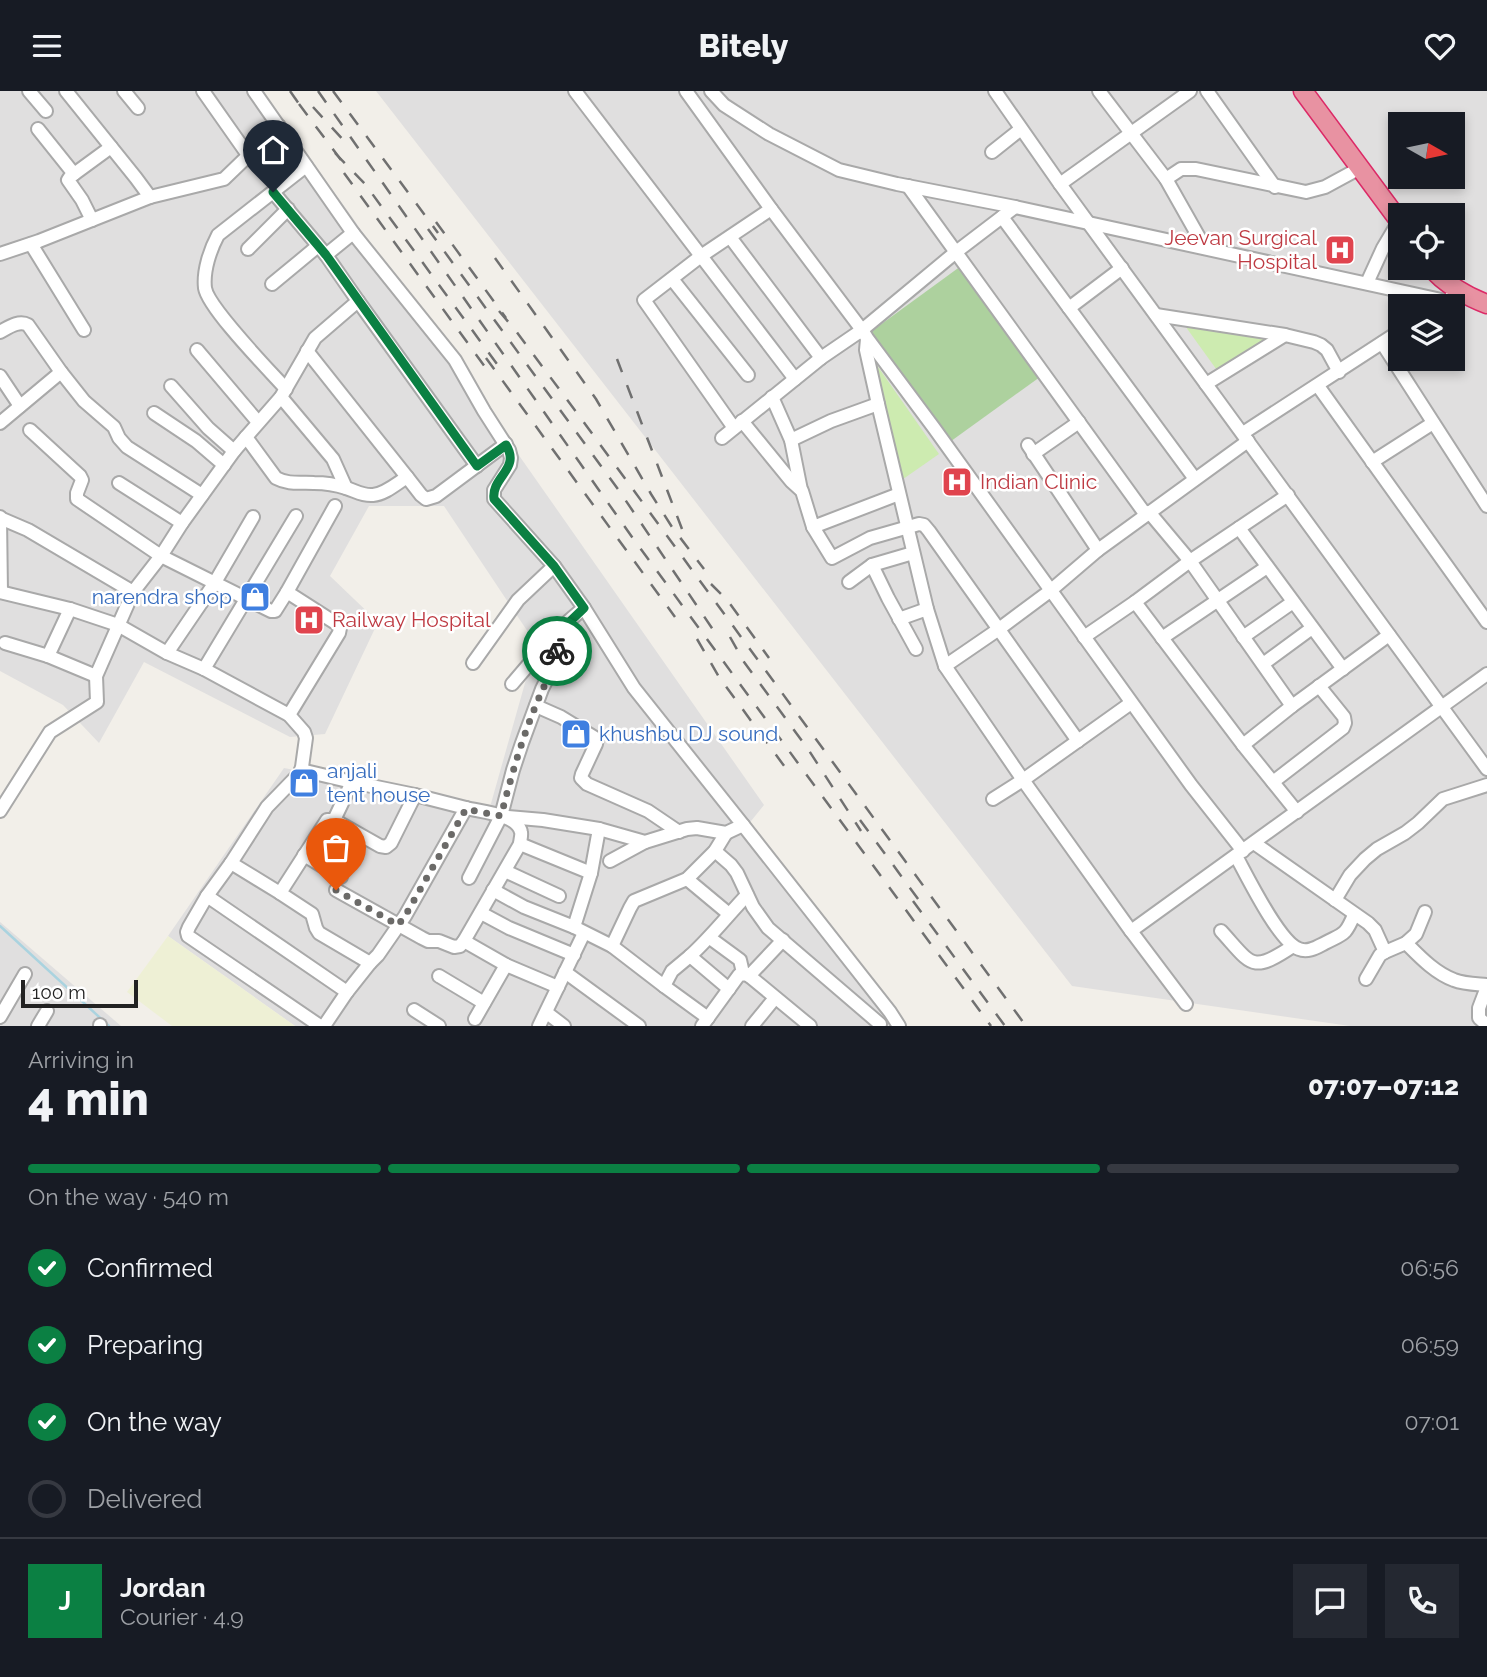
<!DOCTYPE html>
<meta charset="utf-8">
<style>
:root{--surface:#171b24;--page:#242831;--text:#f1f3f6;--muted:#9ea1a6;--line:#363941;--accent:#0b8043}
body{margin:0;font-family:Raleway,sans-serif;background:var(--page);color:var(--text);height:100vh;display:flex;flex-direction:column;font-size:26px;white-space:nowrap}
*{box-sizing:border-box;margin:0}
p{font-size:23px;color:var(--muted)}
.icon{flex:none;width:38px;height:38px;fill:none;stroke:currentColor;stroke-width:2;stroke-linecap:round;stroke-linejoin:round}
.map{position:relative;height:935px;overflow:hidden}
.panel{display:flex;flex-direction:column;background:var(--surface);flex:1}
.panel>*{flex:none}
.needle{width:46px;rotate:99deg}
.fabs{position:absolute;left:1388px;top:21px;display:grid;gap:14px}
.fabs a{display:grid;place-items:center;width:77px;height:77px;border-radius:0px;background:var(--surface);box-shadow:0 4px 10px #0003;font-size:35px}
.scale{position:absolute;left:21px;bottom:18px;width:117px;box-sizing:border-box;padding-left:7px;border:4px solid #222;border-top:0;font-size:19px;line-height:24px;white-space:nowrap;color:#222;-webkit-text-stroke:5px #fff;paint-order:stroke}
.pin{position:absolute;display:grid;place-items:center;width:60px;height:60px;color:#fff;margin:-72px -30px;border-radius:50% 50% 50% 0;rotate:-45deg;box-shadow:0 0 7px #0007}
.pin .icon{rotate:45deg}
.courier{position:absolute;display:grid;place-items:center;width:70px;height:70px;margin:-35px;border:5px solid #0b8043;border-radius:50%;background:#fff;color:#222;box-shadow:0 2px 9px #0007}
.head em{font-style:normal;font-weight:800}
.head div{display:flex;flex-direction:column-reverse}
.head{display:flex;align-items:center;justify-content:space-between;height:119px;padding:0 28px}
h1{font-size:46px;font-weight:800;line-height:52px}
.bar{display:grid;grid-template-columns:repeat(4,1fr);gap:10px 7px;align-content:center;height:84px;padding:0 28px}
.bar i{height:9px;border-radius:5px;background:var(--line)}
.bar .current{background:var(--accent)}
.bar p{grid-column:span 4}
.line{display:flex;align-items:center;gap:18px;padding:0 28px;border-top:2px solid var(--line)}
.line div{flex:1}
.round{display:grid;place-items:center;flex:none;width:74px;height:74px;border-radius:0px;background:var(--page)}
ol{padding:0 28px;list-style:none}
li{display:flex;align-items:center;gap:21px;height:77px}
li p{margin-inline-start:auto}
li .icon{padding:7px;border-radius:50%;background:var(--accent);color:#fff;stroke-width:4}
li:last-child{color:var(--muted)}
li i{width:38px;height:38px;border:4px solid var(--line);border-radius:50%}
header{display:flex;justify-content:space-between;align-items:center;height:91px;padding:0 28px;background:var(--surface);font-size:32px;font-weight:800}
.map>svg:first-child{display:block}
</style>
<header><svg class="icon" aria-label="menu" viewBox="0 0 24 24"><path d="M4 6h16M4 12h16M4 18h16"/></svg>Bitely<svg class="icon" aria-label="heart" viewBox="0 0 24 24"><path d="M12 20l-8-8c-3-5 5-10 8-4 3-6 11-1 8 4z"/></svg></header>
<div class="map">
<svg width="1487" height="935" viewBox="0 0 1487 935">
<rect width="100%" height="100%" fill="#f2efe9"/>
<g fill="#e0dfdf" fill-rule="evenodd">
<path d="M 0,0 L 261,0 L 352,126 L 764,714 L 747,735 L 907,935 L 295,935 L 168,845 L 284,677 L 490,716 L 536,553 L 444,415 L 369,415 L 330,485 L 378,531 L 325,643 L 290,646 L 144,571 L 99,652 L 63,614 L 0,580 Z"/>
<path d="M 376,0 L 1487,0 L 1487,935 L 1350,935 L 1072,895 ZM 1400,33 L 1452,33 L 1452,86 L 1400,86 ZM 1400,124 L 1452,124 L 1452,177 L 1400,177 ZM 1400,215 L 1452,215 L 1452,268 L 1400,268 Z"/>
<path d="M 0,831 L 121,935 L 0,935 Z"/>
</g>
<path fill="#eef0d5" d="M 168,845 L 295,935 L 172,935 L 127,901 Z"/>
<g fill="#cdebb0">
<path d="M 1183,232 L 1274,248 L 1219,282 Z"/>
<path d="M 862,253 L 939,363 L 896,393 Z"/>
</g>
<path fill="#add19e" d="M 961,175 L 1040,286 L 947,353 L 865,245 Z"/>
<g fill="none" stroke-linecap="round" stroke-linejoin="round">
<path stroke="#aad3df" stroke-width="2.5" d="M 0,835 L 109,935"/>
<g stroke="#a9a9a9" stroke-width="16">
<g id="minor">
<path d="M 29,0 L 46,20"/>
<path d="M 66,0 L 136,87 L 150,106"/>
<path d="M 124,0 L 138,17"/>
<path d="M 203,0 L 248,64"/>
<path d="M 254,0 L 353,142 L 455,269 L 484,320 L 509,359 L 511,367 L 510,374 L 494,399 L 494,408 L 554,475 L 584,517 L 634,597 L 743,734 L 726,742 L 697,737 L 687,738 L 645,751 L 599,738 L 543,729 L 508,726"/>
<path d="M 575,0 L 795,288"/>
<path d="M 686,0 L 771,118 L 862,239 L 867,247 L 934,337 L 1191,694 L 1243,760"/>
<path d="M 711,0 L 724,14 L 769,43 L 839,79 L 897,93 L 1015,116 L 1446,210 L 1460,200"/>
<path d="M 995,0 L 1060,93 L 1487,678"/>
<path d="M 1099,0 L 1166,88 L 1205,157"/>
<path d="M 1207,0 L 1275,96"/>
<path d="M 38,38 L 74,83"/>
<path d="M 992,61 L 1021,38"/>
<path d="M 1166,88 L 1181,78 L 1196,78 L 1306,101 L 1325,96 L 1360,77"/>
<path d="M 1060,93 L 1190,0"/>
<path d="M 908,95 L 1146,424"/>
<path d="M 273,101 L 326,164"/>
<path d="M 1002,126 L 1195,388"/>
<path d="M 92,129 L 82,109 L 68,89 L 70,86 L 111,56"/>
<path d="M 353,142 L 326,164 L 358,210 L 315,247 L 281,306 L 246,346 L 276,387 C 289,394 300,391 314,392 C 324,392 337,394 346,397 C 356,400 362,405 373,404 C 385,403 396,393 407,386 L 421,404 L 426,408 L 436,405 L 506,353"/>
<path d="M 730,146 L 821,267"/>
<path d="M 31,153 L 84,239"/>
<path d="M 248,158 L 288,118"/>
<path d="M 0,163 L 39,150 L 150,106 L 224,88 L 279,35"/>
<path d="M 672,188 L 748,284"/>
<path d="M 1367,192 L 1383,157 L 1399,130"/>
<path d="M 272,193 L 318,155"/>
<path d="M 358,210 L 477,375"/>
<path d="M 1069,217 L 1122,177"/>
<path d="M 1156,224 L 1285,244 L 1314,251 L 1321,254 L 1327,259 L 1339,281"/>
<path d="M 0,241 C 9,236 19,229 28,234 L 61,281 L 84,310 L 114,336 L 119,347 L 127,356 L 202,404"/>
<path d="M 867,248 L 866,259 L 878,313 L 927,518 L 945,575 L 1023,689 L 1131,840 L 1186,913"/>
<path d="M 1382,252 L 1487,415"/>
<path d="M 197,259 L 258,331"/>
<path d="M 307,260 L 407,386"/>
<path d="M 0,285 L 20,315"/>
<path d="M 1206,293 L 1285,244"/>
<path d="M 171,295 L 208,337 L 234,360"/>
<path d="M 1318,295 L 1487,531"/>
<path d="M 286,298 C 270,280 208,217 205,197 C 203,180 210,159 218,144 L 306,75"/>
<path d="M 281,306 L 333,368 L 346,397"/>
<path d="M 772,306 L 791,349 L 801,399"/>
<path d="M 154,322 L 196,350 L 224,374"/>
<path d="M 742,330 L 791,390 L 802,400 L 813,436 L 832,467 L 870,447 L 919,433 L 924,434 L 929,440 L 1078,650"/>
<path d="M 0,332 L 61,281"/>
<path d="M 734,337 L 644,209 L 701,165 L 771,118"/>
<path d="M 30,339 L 80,385 L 82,389 L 77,402 L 77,408 L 161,465 L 271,520 L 275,520 L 287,501"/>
<path d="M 1243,342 L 1400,240"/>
<path d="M 722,347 L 821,267 L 862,239 L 956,161 L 1015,116"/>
<path d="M 791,349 L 831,330 L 878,313"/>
<path d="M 1028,354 L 1098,459"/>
<path d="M 1033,363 L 1079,331"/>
<path d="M 1372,371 L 1433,332"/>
<path d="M 119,392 L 182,432"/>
<path d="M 1149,421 L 1190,470 L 1292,615"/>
<path d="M 0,426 L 1,501"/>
<path d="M 0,427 L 28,439 L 133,501 L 161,465 L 182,432 L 234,360 L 246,346"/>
<path d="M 813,436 L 899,403"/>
<path d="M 1239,437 L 1343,578"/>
<path d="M 872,474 L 888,507 L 916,558"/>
<path d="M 849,491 L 872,474 L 913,462"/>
<path d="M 0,501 L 70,518 L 118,534 L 167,562 L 204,578 L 289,624 L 304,641 L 306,647 L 302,676 L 300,682 L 267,716 L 231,772 L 207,805 L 347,901 L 324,935"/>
<path d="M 1135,511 L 1243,654 L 1297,721"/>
<path d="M 899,528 L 927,518"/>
<path d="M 1084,546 L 1135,511 L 1190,470 L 1288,404"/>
<path d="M 1243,546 L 1293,511"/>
<path d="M 1162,547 L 1267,476"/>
<path d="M 5,552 L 48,565 L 96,585 L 133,501"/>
<path d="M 167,562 L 214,493 L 253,426"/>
<path d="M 48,565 L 70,518"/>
<path d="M 473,572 L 518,509 L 554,475"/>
<path d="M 1263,573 L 1312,537"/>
<path d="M 945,575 L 999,538 L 1050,500 L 1098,459 L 1248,350"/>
<path d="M 204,578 L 296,425"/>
<path d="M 512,593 L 547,552 L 555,548"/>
<path d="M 536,615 L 561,626 L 597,648 L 596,653 L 582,683 L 581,687 L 587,693 L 648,720 L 679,741"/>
<path d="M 289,624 L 339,542 L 340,537 L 337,533 L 287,501 L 335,415"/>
<path d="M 1243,654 L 1292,615 L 1389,544"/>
<path d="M 301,679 L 352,691 L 415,704 L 391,752 L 386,756 L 380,755 L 334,729 L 327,729 L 280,802 L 312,823 L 316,837 L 319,842 L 370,872 L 347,901"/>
<path d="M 1273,691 L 1343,637 L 1345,632 L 1344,626 L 1319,595"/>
<path d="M 993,708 L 1023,689 L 1131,612"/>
<path d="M 0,720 L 50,641 L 97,611 L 96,585"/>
<path d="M 334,729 L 352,691"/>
<path d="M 743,734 L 890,921 L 899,935"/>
<path d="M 1254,752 L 1368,832 L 1375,839 L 1385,861"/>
<path d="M 520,753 L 591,782"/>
<path d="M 715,760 L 731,774 L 737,782 L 753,816 L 768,837 L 880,933"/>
<path d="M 304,764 L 341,786"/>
<path d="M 1236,765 C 1247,785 1279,851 1299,858 C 1308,862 1317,856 1325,852 C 1344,842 1345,845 1354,824"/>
<path d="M 610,770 L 645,751"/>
<path d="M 231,772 L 280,802"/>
<path d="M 505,780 L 559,805"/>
<path d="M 469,787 L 501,725 L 513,679 L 522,652 L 542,598 L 558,566 C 557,561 553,554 555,548 C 557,538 576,524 584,517"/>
<path d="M 687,788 L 729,823"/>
<path d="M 336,799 L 422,847 L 428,850 L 439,850 L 454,856 L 460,855 L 464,850 L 520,753 C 520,750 522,743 521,741 C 517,723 481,721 466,717"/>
<path d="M 493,799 L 524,816 L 574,836 L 591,782 L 599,738"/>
<path d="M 207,805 L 189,836 L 187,841 L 188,845 L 320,935"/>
<path d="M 1335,809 L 1350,784 L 1365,768 L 1377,758 L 1405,742 L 1418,732 L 1443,708 L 1487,694"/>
<path d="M 481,822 L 509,837 L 574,864"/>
<path d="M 574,836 L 612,855 L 630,817 L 634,810 L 687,788 L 715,760 L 726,742"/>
<path d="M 1131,840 L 1487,583"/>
<path d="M 1221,840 C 1252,874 1251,883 1293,855"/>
<path d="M 710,847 L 740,869 L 743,882"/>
<path d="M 464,850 L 506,874"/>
<path d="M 1406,852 C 1420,866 1435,882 1454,889 C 1464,893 1476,893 1487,894"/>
<path d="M 612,855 L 664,895 L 672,880 L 690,865 L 729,898"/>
<path d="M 690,865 C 711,846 728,824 747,804"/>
<path d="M 370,872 L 378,864 L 405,825 L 466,717 L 415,704"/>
<path d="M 565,881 L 639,935"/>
<path d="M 439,885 L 484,912"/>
<path d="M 749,885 L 783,849"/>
<path d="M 1366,888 L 1380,864 L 1385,861 L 1406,852 L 1416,843 L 1425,821"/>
<path d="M 664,895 L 708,927"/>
<path d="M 1487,896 L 1479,917 L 1479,927 L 1487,934"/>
<path d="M 414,919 L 439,935"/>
<path d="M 547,922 L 564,935"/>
<path d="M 0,926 L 25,883"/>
<path d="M 475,928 L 506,874 L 558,896"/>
<path d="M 38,935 L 47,920"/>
<path d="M 100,935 L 100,934"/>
<path d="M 539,935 L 584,842"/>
<path d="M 702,935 L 739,884 L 747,883 L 810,935"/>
<path d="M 752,935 L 775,907"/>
</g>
</g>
<g stroke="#dc2a67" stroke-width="21">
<g id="highway">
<path d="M 1303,0 L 1400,131"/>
<path d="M 1432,177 C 1443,192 1470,207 1487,213"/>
</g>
</g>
<use href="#minor" stroke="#fff" stroke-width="12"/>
<use href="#highway" stroke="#e892a2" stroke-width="18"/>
<g stroke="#707070" stroke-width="2.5" stroke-dasharray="14 14" stroke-linecap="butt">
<path d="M 290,0 L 304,20"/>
<path d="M 318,0 L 632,446 L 991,935"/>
<path d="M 333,0 L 438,142"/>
<path d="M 299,13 L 341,69"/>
<path d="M 313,16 L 346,52"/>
<path d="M 335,62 L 365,93 L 497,273"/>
<path d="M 344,82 L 488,280"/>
<path d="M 436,131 L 506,227"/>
<path d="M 428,138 L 620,401 L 718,546"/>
<path d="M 495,167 L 596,308 L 651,403 L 672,436 L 704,478"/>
<path d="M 499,220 L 516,240 L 588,337 L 1026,935"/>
<path d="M 486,267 L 675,526"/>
<path d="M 617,268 L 682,438"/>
<path d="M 711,493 L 728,510 L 769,567"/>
<path d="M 730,546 L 744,571 L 808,658 L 861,740"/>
<path d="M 697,548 L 719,586 L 790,683"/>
<path d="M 860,729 L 924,816"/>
<path d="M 913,810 L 1005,935"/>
</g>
</g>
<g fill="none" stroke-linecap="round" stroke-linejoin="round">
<path stroke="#6b6a68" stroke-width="7" stroke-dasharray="0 12.6" d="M 336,799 L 398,834 L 405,825 L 466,718 L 501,725 C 512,682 524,640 542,600 C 547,588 559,573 557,560"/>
<path stroke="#0b8043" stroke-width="9" d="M 273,101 L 326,164 L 477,375 L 506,354 C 521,378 491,386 494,408 L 554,475 L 584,517 L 557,543 C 554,549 554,554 557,560"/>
</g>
<defs>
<g id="hospital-square" transform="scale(1.575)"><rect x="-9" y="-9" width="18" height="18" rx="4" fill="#e0444e" stroke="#fff"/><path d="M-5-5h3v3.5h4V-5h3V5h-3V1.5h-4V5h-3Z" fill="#fff"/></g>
<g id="shop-square" transform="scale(1.575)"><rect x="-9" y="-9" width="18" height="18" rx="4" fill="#3f7fe0" stroke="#fff"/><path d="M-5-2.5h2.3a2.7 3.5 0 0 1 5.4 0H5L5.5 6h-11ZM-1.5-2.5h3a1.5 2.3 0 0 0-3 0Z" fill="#fff"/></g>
</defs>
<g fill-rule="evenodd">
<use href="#hospital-square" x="1340" y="159"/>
<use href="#hospital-square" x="957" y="391"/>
<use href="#shop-square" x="255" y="506"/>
<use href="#hospital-square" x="309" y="529"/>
<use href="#shop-square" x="576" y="643"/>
<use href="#shop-square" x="304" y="692"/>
</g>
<g text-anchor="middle" stroke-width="5" stroke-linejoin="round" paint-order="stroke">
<g font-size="21" fill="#be3a42" stroke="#fff" text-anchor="start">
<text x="1317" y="154" text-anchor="end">Jeevan Surgical<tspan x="1317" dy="24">Hospital</tspan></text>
<text x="980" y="398">Indian Clinic</text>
<text x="332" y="536">Railway Hospital</text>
</g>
<g font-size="21" fill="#366cbe" stroke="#fff" text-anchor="start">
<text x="232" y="513" text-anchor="end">narendra shop</text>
<text x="599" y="650">khushbu DJ sound</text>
<text x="327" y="687">anjali<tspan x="327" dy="24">tent house</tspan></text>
</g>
</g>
</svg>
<div class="fabs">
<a><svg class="needle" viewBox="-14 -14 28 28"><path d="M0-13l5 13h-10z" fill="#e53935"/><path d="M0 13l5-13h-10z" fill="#9ea1a6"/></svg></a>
<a><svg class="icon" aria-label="locate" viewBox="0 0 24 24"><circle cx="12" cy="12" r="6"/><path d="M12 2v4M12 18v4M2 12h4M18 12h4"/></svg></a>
<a><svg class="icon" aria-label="layers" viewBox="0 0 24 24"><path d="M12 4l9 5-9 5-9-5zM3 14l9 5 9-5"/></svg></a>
</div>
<div class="scale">100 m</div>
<div class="pin" style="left:336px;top:799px;background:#ea580c"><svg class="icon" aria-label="bag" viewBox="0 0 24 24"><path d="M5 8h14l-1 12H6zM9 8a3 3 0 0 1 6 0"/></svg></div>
<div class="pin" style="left:273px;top:101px;background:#1f2937"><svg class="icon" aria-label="home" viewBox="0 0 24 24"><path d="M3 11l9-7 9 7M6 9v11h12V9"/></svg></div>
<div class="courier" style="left:557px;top:560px"><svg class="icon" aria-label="bike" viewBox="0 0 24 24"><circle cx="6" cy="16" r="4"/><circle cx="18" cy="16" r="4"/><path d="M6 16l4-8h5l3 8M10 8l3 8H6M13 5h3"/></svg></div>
</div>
<section class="panel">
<div class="head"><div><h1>4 min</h1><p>Arriving in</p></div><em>07:07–07:12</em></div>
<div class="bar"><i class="current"></i><i class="current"></i><i class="current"></i><i></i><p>On the way · 540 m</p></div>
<ol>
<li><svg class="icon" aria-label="check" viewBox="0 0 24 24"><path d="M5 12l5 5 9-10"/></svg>Confirmed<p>06:56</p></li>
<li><svg class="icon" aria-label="check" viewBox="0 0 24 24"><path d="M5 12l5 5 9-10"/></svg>Preparing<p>06:59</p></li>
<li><svg class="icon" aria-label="check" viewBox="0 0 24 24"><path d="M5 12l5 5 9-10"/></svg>On the way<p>07:01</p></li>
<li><i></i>Delivered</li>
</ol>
<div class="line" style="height:126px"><b class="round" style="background:var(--accent);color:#fff">J</b><div><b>Jordan</b><p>Courier · 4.9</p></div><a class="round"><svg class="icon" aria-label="chat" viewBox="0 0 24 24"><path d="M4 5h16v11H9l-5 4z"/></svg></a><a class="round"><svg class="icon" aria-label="phone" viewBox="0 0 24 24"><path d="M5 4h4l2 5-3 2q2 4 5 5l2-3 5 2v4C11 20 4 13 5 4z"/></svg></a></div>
</section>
